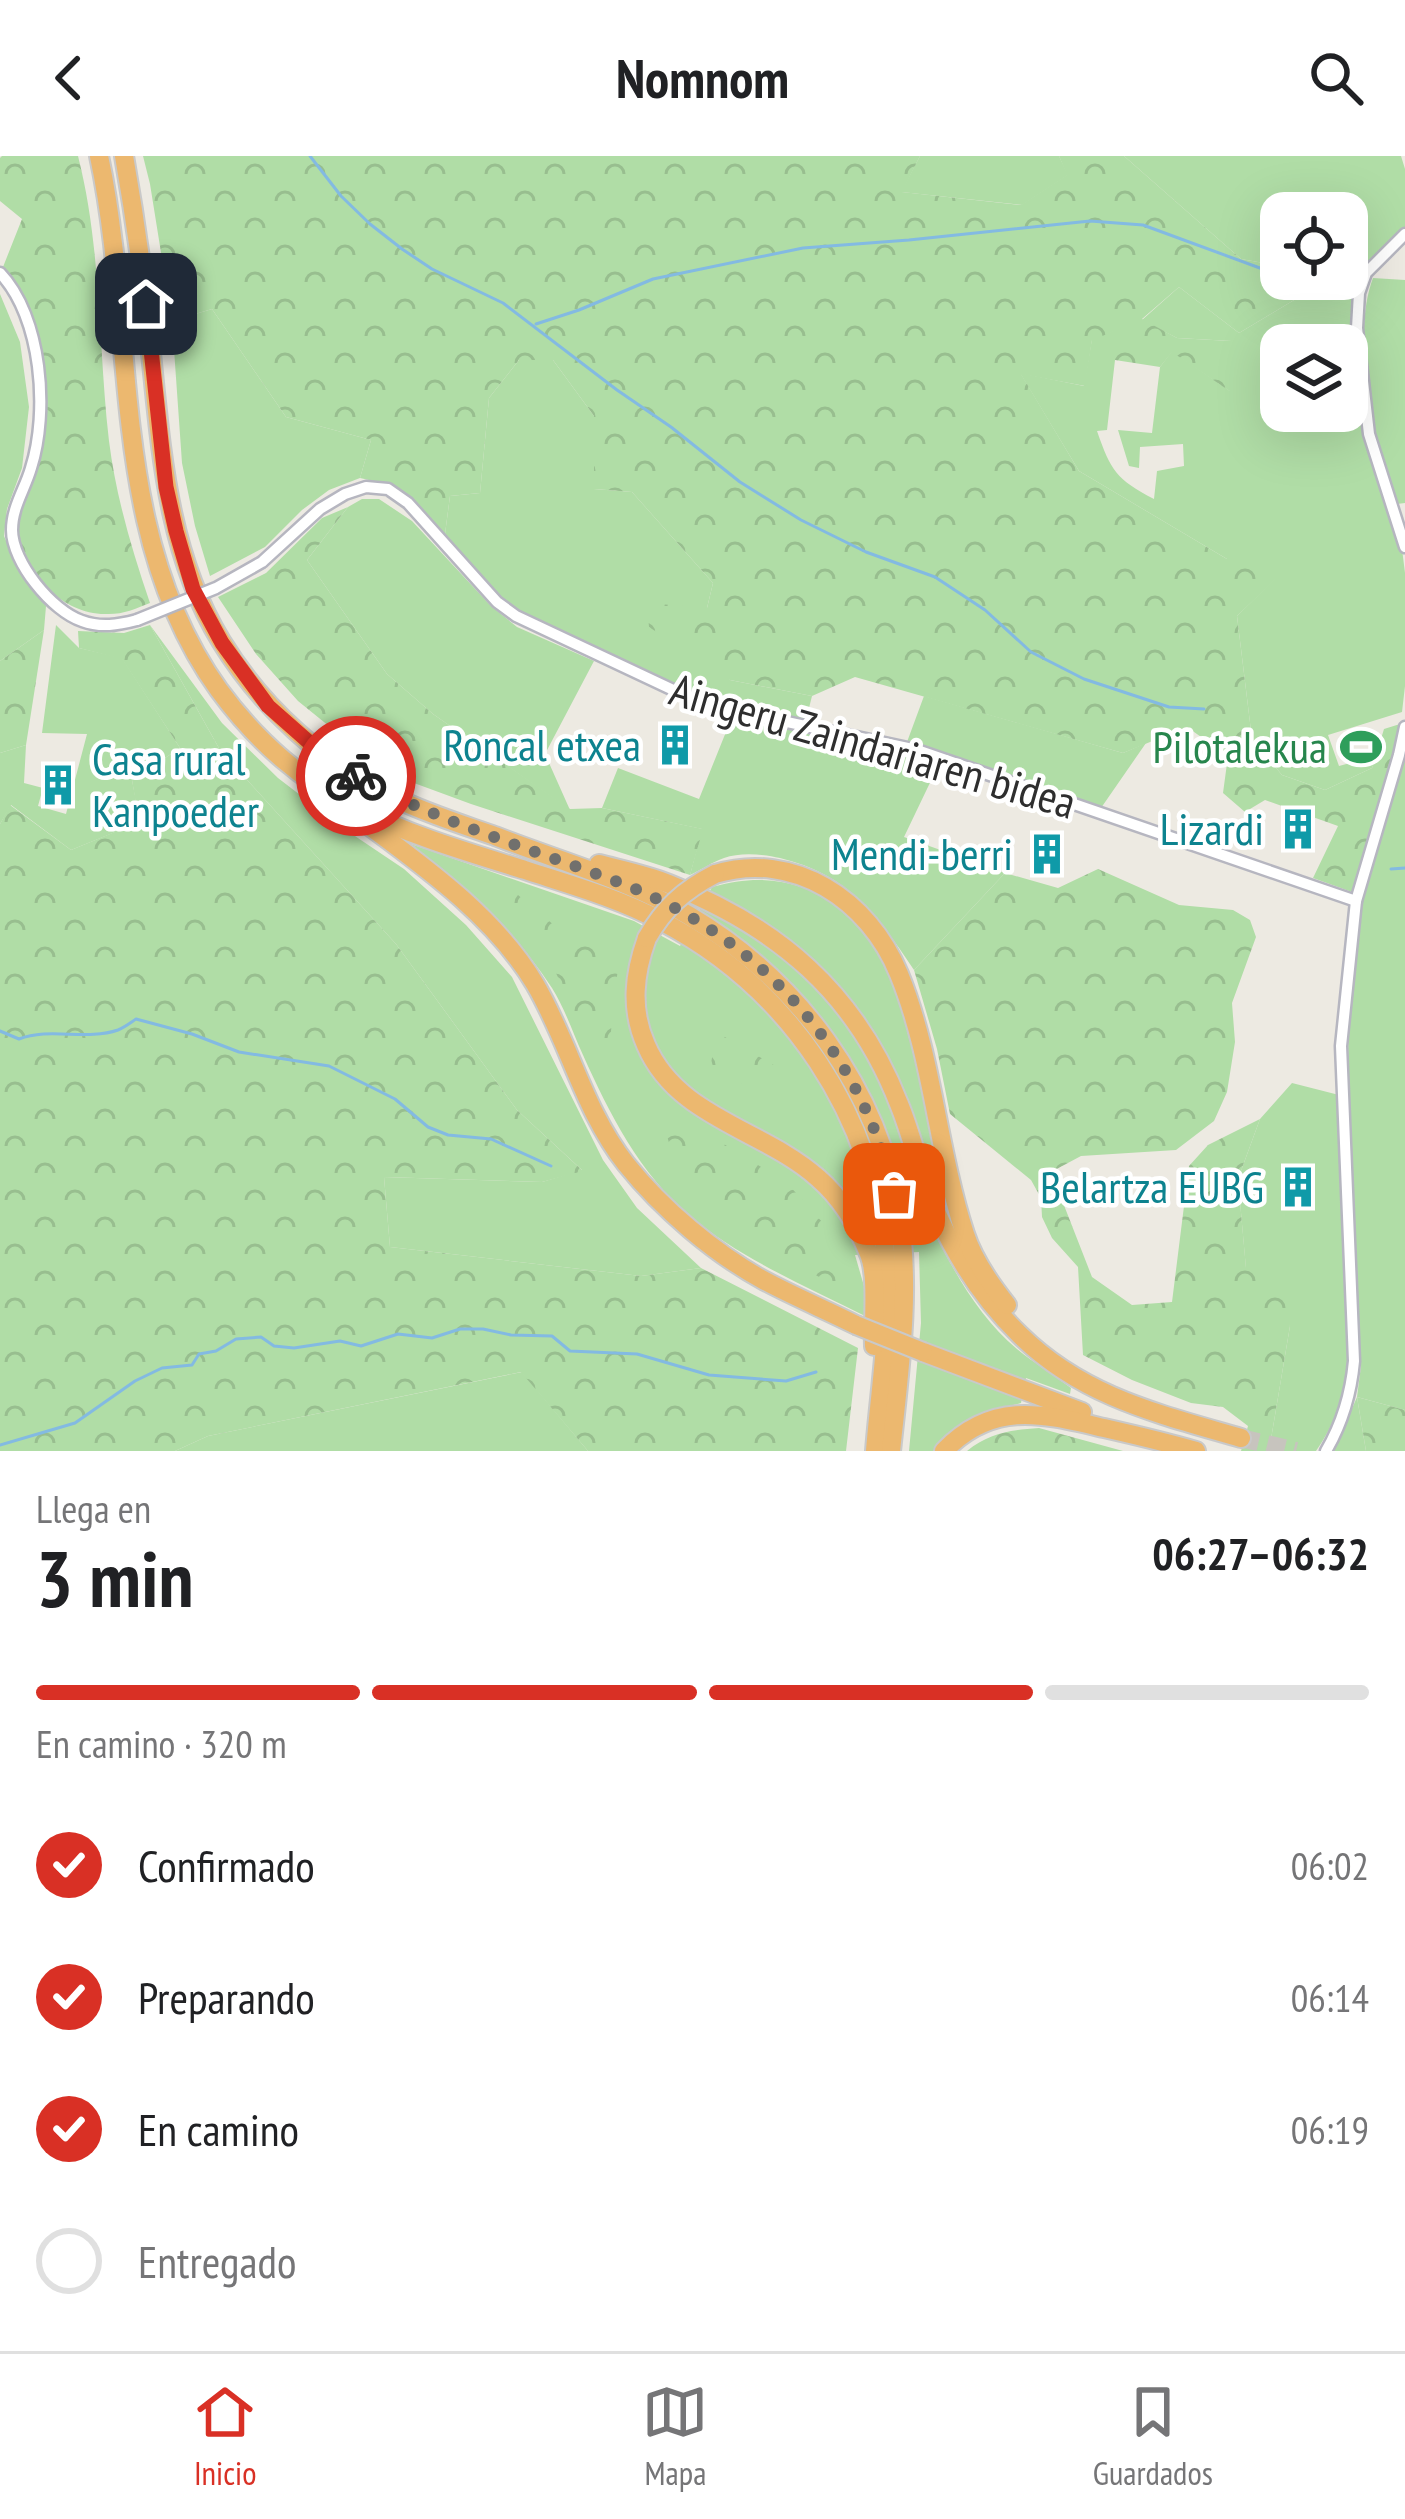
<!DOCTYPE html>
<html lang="es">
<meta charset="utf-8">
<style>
:root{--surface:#fff;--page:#f2f2f2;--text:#202124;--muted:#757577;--line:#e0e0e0;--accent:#d93025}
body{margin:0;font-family:"PT Sans Narrow",sans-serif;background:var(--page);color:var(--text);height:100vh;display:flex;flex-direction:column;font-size:45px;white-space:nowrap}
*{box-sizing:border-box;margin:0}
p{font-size:39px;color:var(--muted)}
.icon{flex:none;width:66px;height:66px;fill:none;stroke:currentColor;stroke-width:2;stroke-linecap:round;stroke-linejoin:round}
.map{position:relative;height:1295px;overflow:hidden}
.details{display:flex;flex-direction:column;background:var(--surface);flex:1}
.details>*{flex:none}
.tools{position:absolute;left:1260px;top:36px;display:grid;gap:24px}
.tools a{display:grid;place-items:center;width:108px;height:108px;border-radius:24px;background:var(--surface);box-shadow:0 12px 48px #0002;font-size:60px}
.pin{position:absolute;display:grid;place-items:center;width:102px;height:102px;color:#fff;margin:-51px;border-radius:24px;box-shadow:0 6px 18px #0006}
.courier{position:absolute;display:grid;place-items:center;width:120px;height:120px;margin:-60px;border:9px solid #d93025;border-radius:50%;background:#fff;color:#222;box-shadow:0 3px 15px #0007}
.summary em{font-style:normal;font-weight:600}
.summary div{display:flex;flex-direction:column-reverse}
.summary{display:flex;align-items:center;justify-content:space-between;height:204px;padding:0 36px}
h1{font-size:78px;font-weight:600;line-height:90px}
.bar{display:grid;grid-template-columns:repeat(4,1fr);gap:18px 12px;align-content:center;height:144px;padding:0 36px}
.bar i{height:15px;border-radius:9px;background:var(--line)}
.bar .active{background:var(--accent)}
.bar p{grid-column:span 4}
ol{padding:0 36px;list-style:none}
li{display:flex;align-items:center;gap:36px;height:132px}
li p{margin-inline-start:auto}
li .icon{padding:12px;border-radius:50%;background:var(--accent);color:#fff;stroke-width:4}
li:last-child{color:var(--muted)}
li i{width:66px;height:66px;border:6px solid var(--line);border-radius:50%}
header{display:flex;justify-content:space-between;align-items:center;height:156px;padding:0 36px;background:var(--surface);font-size:54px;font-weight:600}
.tabs{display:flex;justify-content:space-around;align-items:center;height:168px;border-top:3px solid var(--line);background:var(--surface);font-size:33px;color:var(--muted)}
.tabs a{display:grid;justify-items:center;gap:6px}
.tabs .active{color:var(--accent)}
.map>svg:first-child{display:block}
</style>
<header><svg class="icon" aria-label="back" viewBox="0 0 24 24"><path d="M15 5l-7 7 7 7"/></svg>Nomnom<svg class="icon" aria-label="search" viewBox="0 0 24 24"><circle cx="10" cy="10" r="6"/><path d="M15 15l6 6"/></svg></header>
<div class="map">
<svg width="1405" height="1295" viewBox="0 0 1405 1295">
<defs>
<pattern id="forest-crowns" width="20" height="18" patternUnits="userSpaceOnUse" patternTransform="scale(3)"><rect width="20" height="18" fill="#b0dda6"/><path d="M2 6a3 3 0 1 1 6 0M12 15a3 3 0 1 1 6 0" fill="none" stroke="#98be8f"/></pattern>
</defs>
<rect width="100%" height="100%" fill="#edeae2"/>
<g fill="#b0dda6" fill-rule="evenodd">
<path d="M 920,0 L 1059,0 L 1068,19 L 1022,49 L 901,36 Z"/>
<path d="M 1124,0 L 1401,0 L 1405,13 L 1405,73 L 1367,111 L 1356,140 L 1368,286 L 1402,393 L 1405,417 L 1405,530 L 1402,556 L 1328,579 L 1339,610 L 1376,600 L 1372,612 L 1325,634 L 1282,619 L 1252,583 L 1237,460 L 1279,419 L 1227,403 L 1079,315 L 1020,217 L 1084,230 L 1092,183 L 1116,174 L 1115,204 L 1107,274 L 1097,275 C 1111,315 1116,323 1154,343 L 1157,315 L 1184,310 L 1183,288 L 1140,291 L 1139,312 L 1129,310 L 1118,274 L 1152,277 L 1160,211 L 1172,195 L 1230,235 L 1231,185 L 1177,182 L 1142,164 L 1179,131 L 1239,177 L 1329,123 L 1347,123 L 1347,57 L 1281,57 L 1281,110 L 1241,103 ZM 1281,189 L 1347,189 L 1347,255 L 1281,255 Z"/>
<path d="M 1373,122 L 1405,124 L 1405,347 L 1397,348 C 1374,288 1350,183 1373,122 Z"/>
<path d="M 0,138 L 20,186 L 29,251 L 22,312 L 7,353 L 4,380 L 17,411 L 46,450 L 44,474 L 0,505 Z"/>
<path d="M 212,153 L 286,261 L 371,284 L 360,322 L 329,334 L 302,354 L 265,391 L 210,420 L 195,370 L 182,307 L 172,165 Z"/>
<path d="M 519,204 L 553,204 L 594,260 L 594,333 L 632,336 L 713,427 L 707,452 L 730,524 L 812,540 L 806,564 L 700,541 L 525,461 L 497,437 L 445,378 L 450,340 L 480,337 L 489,242 Z"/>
<path d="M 362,343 L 379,343 L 412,365 L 491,450 L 517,471 L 594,505 L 545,598 L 570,654 L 433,558 L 387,518 L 307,404 L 348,351 Z"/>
<path d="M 56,469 L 79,492 L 122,502 L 180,592 L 132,624 L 140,666 L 71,694 L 11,649 L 0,668 L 0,597 L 26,589 L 24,627 L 43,632 L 38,650 L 66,658 L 87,578 L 42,577 Z"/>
<path d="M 150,469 L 222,567 L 278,622 L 343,672 L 404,713 L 466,769 L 512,821 L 603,1004 L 637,1052 L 701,1112 L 641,1120 L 390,1091 L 384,1021 L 542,1026 L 582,1014 L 517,954 L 396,788 L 220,594 Z"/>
<path d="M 924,540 L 1123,597 L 1146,587 L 1101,652 L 907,586 Z"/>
<path d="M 732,561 L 867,590 L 938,610 L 904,681 L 1005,717 L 914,814 C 876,757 849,719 780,702 C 763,698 740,696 724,702 C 712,706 701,714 690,719 L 702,673 L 602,652 L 618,612 L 699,643 Z"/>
<path d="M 1405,583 L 1405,1254 L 1357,1241 L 1366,1295 L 1334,1295 L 1357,1241 L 1361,1210 L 1349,992 L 1348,863 L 1360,744 Z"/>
<path d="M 411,688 L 634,765 L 680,790 L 712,731 C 795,707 855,746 891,822 C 898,836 901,852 905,867 C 921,923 931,982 942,1040 L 926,1061 C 951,1109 975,1158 1017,1193 C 1034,1207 1054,1219 1071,1232 L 1070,1238 L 1026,1222 L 1021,1247 C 981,1257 961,1263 933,1295 L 909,1295 L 921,1167 L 919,1096 L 855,1099 L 864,1130 L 865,1160 C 806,1130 740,1103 689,1059 C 640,1018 609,957 583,899 C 573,877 565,853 552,832 C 514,774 465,731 411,688 Z"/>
<path d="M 1292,927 L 1339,939 L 1348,1207 C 1343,1240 1336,1267 1316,1295 L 1269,1295 L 1290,1170 L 1246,1113 L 1238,1023 L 1260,963 Z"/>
<path d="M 522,1216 L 588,1295 L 175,1295 L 208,1280 Z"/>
</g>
<g fill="url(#forest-crowns)">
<path d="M 2,0 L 78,0 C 102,94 98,190 109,285 C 116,341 132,394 150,447 C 135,453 122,459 105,458 C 63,458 22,417 19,376 C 16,351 33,329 39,305 C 44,284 42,262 41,241 C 38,192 35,150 3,111 L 22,63 L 0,45 L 0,2 Z"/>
<path d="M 143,0 L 920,0 L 902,36 L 1021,49 L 1067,19 L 1059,0 L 1124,0 L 1241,103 L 1281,110 L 1281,123 L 1329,123 L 1239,177 L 1179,131 L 1142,163 L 1177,182 L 1231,185 L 1231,236 L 1172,196 L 1160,211 L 1115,204 L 1115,175 L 1092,184 L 1085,230 L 1021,218 L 1079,315 L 1227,403 L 1244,391 L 1280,419 L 1237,460 L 1252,583 L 1282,619 L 1325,634 L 1372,612 L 1384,573 L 1400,568 L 1391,607 L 1352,736 L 1313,722 L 1338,670 L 1265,644 L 1245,656 L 1223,637 L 1228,600 L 1187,571 L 1123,597 L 855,521 L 812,540 L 730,524 L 649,471 L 647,447 L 707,452 L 713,427 L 632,336 L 594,333 L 594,260 L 553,204 L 519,204 L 489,242 L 480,337 L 450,340 L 445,378 L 396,330 L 360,322 L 371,284 L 286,261 L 212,153 L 172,165 L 150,28 Z"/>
<path d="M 348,351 L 307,404 L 387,518 L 433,558 L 570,653 L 602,652 L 703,673 L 690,719 L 471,648 L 414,627 L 356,592 L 298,545 L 256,498 L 218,441 L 266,417 L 322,362 Z"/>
<path d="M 150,469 L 220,594 L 396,788 L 517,954 L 583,1015 L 542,1026 L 384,1021 L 390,1091 L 641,1120 L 701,1112 L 858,1192 L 846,1295 L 588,1295 L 521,1216 L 208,1280 L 175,1295 L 0,1295 L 0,668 L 10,649 L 71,694 L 139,666 L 132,624 L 180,592 L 122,503 L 79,492 L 78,475 L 124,477 Z"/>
<path d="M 44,474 L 26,589 L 0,597 L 0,505 Z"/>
<path d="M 1098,713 L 1179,749 L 1233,754 L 1250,764 L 1256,781 L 1232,847 L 1235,886 L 1227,936 L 1214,965 L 1176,994 L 1081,1000 L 1051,1016 L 1092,1121 L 1132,1149 L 1172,1146 L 1189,1010 L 1208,989 L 1260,963 L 1238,1023 L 1246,1112 L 1282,1127 L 1290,1170 L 1269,1295 L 1241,1295 L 1248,1270 L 1223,1251 L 1191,1247 L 1132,1224 L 1083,1199 L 1078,1111 L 1052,1082 L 1042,1061 L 1041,1042 L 1031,1024 L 950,958 L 937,893 L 914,814 L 1005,717 L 1058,732 Z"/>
<path d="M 488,736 L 518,739 L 567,780 L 622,775 L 610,884 L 594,898 L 548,800 Z"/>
<path d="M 716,876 L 777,911 L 775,948 L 711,908 Z"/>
<path d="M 657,947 L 787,1027 L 823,1067 L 842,1132 C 791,1108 703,1062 678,1010 C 669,991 664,968 657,947 Z"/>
<path d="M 1357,1241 L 1405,1254 L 1405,1295 L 1366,1295 Z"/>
<path d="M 1039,1272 L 1123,1295 L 967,1295 C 989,1277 1011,1274 1039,1272 Z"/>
</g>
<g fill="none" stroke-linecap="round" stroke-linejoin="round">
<g stroke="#83bae2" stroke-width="3">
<path d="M 310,0 L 341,40 L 370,68 L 402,93 L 432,113 L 503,147 L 617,234 L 671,271 L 740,326 L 801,364 L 866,396 L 935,421 L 985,454 L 1031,496 L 1084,523 L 1169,551 L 1204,553"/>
<path d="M 536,168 L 579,154 L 653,123 L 803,92 L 909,84 L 1090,65 L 1143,69 L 1268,115 L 1281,116"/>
<path d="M 1391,713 L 1405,712"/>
<path d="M 0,875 L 19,883 C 50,871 86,885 118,874 C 125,871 130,867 136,863 L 192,878 L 239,896 L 329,910 L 395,943 L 428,971 L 448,979 L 491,983 L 551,1010"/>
<path d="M 0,1289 L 75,1267 L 135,1225 L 162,1212 L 192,1209 L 199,1198 L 216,1195 L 236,1183 L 261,1181 L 274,1190 L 294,1192 L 340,1185 L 361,1190 L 398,1178 L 432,1182 L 460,1173 L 483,1173 L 511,1179 L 552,1180 L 570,1195 L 637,1198 L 709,1219 L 786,1225 L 816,1216"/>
</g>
<path stroke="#c7c4be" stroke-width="18" stroke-dasharray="18 9" stroke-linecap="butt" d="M 1241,1282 L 1296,1295"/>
<g stroke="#b6b6c0" stroke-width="15">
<g id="minor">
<path d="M 1405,78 L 1366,117 L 1359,137 L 1357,172 L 1369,278 L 1405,391"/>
<path d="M 0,117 C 42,161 49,256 31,312 C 25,333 12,351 12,374 C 12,406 52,455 82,465 C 101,472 118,469 137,464"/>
<path d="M 262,406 L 320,353 L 345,338 L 366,331 L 388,333 L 408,347 L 497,446 L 516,460 L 686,540 L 726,553 L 917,594 L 1356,745"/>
<path d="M 1326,1295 C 1343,1266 1351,1238 1354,1205 L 1341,890 L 1356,745 L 1399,599 L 1405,571"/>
</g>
</g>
<g stroke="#c9c9c9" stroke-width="22">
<g id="motorway">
<path d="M 99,0 C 137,178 107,379 219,534 C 302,647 398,675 525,714 C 571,729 618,742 661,765 C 790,832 875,960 886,1105 C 891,1168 880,1232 875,1295"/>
<path d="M 124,0 C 135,62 144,125 150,188 C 161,290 166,395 221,485 C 262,552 323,607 393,641 C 425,657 461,668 495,680 C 559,705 629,724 688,759 C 798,824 879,932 899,1060 C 911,1137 899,1218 891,1295"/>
<path d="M 364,666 C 426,712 495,761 535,828 C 569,886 584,955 626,1008 C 662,1053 715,1098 765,1125 C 795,1141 826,1154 856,1169"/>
<path d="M 599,708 C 622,714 647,719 669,728 C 778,771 856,837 899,948 C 914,984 921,1024 938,1060 C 958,1104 985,1145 1020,1179 C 1083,1241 1159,1258 1241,1282"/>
<path d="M 715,718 C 794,694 869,744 899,818 C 933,901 937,993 965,1078 C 973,1103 991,1129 1007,1149"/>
<path d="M 647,782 C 634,818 630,853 646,889 C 677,962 763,973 818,1022 C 841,1042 858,1070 869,1098 C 878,1120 873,1164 874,1190"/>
<path d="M 923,1196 L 1082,1256"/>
<path d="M 944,1295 C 993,1244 1043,1258 1104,1272 C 1135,1279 1165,1286 1196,1295"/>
</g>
</g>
<use href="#minor" stroke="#fff" stroke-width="10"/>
<use href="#motorway" stroke="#ecb86f" stroke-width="18"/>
<g stroke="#b6b6c0" stroke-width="15" stroke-linecap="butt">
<path id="minor-bridge" d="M 137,464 L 216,432 L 262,406"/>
</g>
<g stroke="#c9c9c9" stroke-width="22" stroke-linecap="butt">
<g id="motorway-bridge">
<path d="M 647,782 C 664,752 684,734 715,718"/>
<path d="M 856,1169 L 923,1196"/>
</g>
</g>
<use href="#minor-bridge" stroke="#fff" stroke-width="10"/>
<use href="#motorway-bridge" stroke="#ecb86f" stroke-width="18"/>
</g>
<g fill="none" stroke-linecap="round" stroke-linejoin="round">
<path stroke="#71706d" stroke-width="12" stroke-dasharray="0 21.6" d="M 356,620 C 441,668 537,694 628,730 C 761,783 863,897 894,1038"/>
<path stroke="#d93025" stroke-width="15" d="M 146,148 L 166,331 L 176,375 L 193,433 L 222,487 L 268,550 L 328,603 L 356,620"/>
</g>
<defs>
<g id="building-bare" transform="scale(3.24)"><path d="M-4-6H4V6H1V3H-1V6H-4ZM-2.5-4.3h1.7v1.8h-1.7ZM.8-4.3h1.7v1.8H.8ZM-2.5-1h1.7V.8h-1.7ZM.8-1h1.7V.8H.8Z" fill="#0f9aa8" stroke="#fff" stroke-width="2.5" paint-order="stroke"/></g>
<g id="stadium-bare" transform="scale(3.24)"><path d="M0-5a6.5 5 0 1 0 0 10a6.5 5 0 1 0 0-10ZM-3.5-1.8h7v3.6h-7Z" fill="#2e9e5b" stroke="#fff" stroke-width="2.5" paint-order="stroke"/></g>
</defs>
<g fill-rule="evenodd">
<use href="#building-bare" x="675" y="589"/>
<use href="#stadium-bare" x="1361" y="591"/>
<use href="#building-bare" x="58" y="629"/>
<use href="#building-bare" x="1298" y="673"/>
<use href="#building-bare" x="1047" y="698"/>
<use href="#building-bare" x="1298" y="1031"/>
</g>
<g text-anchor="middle" stroke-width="9" stroke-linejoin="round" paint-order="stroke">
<g font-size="45" fill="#0d838f" stroke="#fff" text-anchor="end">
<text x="641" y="605">Roncal etxea</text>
<text x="92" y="619" text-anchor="start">Casa rural<tspan x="92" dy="52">Kanpoeder</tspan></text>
<text x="1264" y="689">Lizardi</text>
<text x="1013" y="714">Mendi-berri</text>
<text x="1264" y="1047">Belartza EUBG</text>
</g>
<g font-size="45" fill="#2e2e2e" stroke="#fff">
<text transform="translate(873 590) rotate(16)" y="16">Aingeru Zaindariaren bidea</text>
</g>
<g font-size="45" fill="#27864d" stroke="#fff" text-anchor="end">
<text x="1327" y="607">Pilotalekua</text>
</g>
</g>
</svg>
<div class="tools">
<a><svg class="icon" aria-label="locate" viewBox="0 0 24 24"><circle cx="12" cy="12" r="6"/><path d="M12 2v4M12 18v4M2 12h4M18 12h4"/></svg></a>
<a><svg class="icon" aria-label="layers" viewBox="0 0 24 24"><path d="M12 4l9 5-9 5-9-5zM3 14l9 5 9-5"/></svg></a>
</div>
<div class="pin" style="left:894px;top:1038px;background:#ea580c"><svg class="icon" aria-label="bag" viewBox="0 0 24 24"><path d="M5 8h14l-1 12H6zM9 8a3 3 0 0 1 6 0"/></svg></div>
<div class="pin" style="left:146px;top:148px;background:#1f2937"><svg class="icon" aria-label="home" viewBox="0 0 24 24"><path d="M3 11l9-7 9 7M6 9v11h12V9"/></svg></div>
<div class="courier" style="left:356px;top:620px"><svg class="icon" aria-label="bike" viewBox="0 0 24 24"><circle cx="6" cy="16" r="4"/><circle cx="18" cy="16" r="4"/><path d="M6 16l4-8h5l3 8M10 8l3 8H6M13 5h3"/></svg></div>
</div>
<section class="details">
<div class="summary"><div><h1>3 min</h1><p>Llega en</p></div><em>06:27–06:32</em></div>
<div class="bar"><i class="active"></i><i class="active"></i><i class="active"></i><i></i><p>En camino · 320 m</p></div>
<ol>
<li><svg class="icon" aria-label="check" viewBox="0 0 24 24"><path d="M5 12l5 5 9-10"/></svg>Confirmado<p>06:02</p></li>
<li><svg class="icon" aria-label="check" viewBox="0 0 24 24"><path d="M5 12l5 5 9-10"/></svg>Preparando<p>06:14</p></li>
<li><svg class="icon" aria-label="check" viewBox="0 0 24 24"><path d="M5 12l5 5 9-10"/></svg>En camino<p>06:19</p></li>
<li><i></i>Entregado</li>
</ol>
</section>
<nav class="tabs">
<a class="active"><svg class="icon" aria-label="home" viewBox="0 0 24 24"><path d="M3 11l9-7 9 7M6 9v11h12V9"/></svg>Inicio</a>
<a><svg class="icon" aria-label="map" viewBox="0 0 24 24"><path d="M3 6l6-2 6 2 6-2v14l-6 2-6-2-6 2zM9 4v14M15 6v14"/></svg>Mapa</a>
<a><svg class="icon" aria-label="saved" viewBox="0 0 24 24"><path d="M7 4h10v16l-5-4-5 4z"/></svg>Guardados</a>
</nav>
